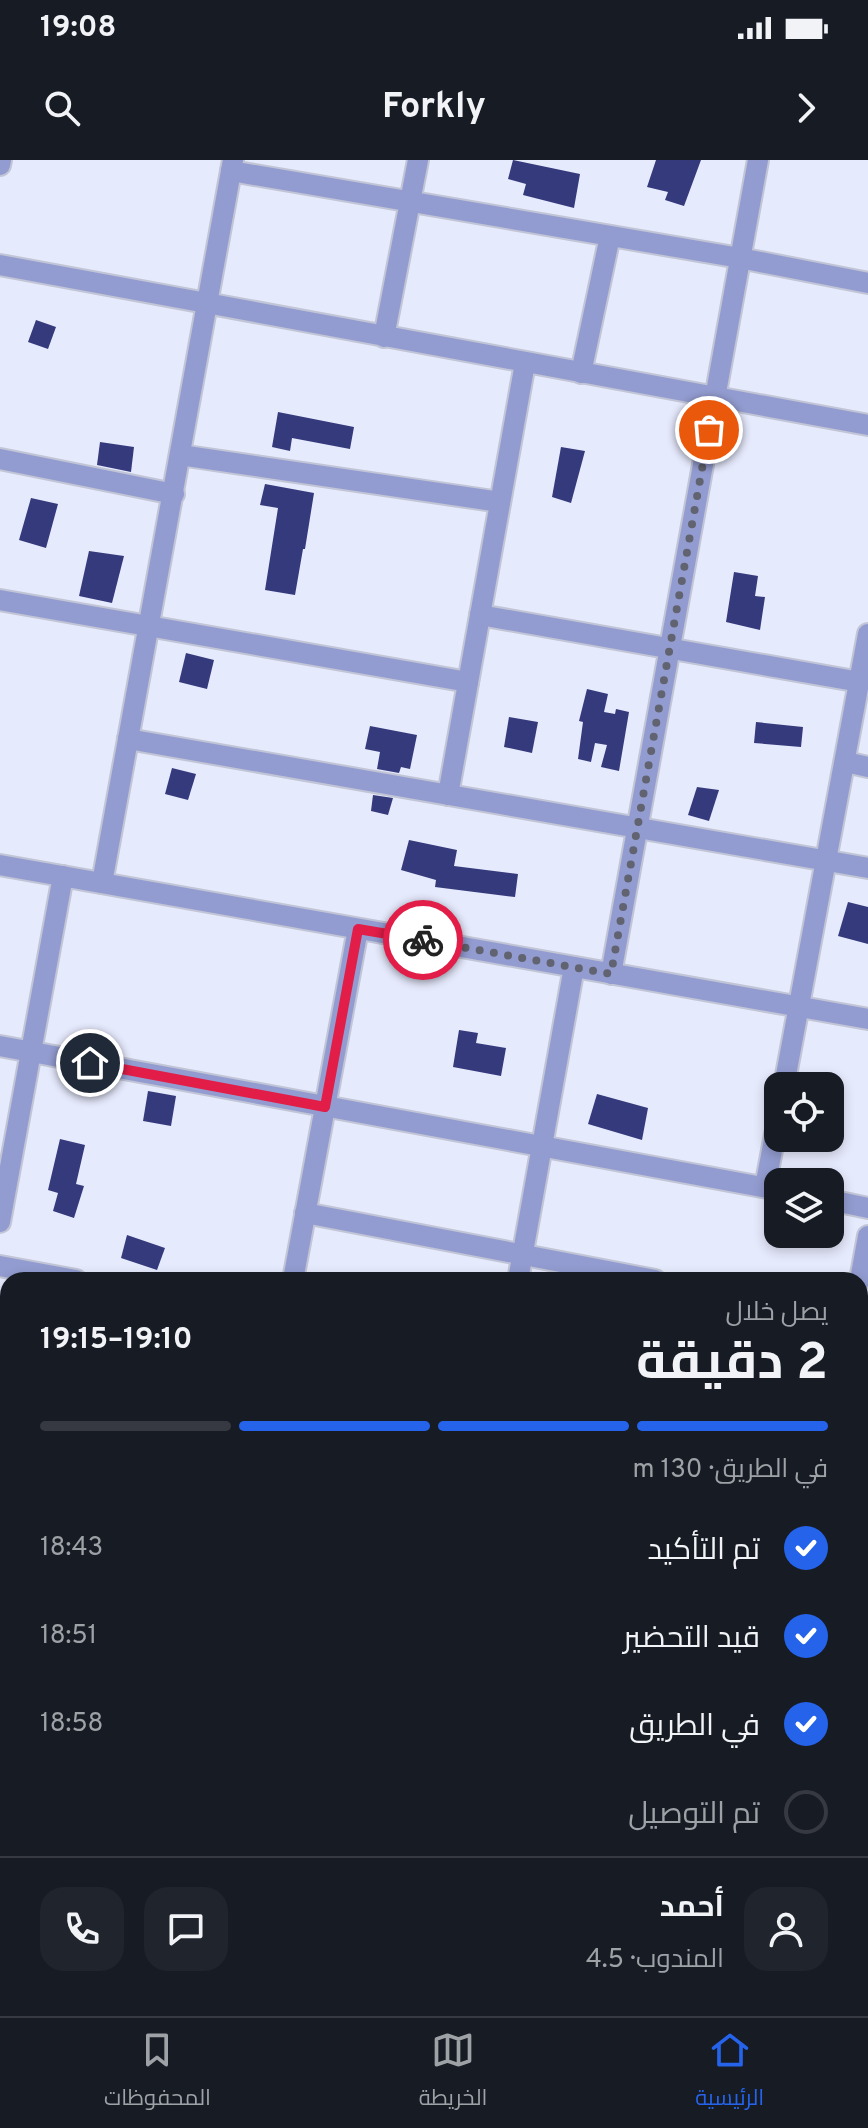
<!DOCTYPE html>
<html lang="ar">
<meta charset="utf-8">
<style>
:root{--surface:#171b24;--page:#20242c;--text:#f1f3f6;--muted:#9ea1a6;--line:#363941;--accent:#2563eb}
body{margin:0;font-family:Overpass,Cairo,sans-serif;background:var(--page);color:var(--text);direction:rtl;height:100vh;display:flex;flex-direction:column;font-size:30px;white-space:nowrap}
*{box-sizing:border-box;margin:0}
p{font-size:26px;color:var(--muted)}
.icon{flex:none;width:44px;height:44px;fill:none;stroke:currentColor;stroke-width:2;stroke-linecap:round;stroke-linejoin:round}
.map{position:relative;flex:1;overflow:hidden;direction:ltr}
.panel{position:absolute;left:0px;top:1112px;width:868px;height:744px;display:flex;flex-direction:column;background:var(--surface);border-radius:24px 24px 0 0;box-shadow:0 4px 12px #0003;direction:rtl}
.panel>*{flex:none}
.fabs{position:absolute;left:764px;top:912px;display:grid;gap:16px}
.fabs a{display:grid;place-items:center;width:80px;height:80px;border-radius:16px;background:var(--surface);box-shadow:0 4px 12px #0003;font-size:40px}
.pin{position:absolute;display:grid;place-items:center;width:68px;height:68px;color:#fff;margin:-34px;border:4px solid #fff;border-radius:50%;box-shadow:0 2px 8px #0007}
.courier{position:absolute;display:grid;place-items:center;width:80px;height:80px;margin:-40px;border:6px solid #e11d48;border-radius:50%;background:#fff;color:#222;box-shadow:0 2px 10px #0007}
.headline em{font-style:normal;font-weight:700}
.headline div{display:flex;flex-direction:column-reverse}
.headline{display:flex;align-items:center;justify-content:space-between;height:136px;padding:0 40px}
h1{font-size:52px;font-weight:700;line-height:60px}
.bar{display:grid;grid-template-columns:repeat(4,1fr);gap:12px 8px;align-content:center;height:96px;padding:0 40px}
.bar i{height:10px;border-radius:6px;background:var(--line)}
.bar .on{background:var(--accent)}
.bar p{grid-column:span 4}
.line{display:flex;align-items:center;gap:20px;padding:0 40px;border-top:2px solid var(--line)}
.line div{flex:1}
.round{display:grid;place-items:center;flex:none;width:84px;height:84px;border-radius:24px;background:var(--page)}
ol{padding:0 40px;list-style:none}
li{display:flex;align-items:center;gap:24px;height:88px}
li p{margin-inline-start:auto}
li .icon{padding:8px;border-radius:50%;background:var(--accent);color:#fff;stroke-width:4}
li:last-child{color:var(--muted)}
li i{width:44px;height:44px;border:4px solid var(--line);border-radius:50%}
.status{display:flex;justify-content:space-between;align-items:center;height:56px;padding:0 40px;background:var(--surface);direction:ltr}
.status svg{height:22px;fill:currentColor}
header{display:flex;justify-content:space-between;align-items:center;height:104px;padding:0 40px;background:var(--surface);font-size:36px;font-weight:700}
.tabs{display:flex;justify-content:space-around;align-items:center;height:112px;border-top:2px solid var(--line);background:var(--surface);font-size:22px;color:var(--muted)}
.tabs a{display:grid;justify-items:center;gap:4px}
.tabs .on{color:var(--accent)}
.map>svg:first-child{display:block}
</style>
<div class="status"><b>19:08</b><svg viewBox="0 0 49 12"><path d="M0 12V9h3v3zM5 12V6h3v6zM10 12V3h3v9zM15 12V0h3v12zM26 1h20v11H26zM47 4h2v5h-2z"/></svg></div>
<header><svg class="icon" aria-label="forward" viewBox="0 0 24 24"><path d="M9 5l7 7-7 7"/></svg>Forkly<svg class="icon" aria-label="search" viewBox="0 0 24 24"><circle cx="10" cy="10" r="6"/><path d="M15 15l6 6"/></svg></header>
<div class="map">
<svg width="868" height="1856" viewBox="0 0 868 1856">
<rect width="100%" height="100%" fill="#e6eafd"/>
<g fill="#353a7c">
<path d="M 513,0 L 580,14 L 574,48 L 523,35 L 526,24 L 508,19 Z"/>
<path d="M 656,0 L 701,0 L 684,46 L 665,40 L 668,32 L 647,27 Z"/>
<path d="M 36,160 L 56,167 L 48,189 L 28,182 Z"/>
<path d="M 278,252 L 354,267 L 350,289 L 292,278 L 290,291 L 272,287 Z"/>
<path d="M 100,282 L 134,287 L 131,312 L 97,305 Z"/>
<path d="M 561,287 L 585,291 L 571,343 L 552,337 Z"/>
<path d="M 265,324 L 314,333 L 305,389 L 303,389 L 295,435 L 265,430 L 278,348 L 260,345 Z"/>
<path d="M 31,338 L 58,344 L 46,388 L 19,380 Z"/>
<path d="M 89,391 L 124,396 L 112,443 L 79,436 Z"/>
<path d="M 734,412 L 758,416 L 755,436 L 765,437 L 760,470 L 726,462 Z"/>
<path d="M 186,493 L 214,500 L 207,529 L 179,522 Z"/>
<path d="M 587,529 L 608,534 L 604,552 L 615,554 L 616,549 L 629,552 L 619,611 L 601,607 L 607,585 L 595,583 L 591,602 L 578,599 L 583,562 L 579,561 Z"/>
<path d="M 509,557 L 538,562 L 532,593 L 504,587 Z"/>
<path d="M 756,562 L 803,567 L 801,587 L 754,583 Z"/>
<path d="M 370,566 L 417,575 L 410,609 L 401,607 L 399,613 L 377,609 L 380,592 L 365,589 Z"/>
<path d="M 172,608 L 196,614 L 188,640 L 165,634 Z"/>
<path d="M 697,627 L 719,630 L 709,661 L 688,655 Z"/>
<path d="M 373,635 L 393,638 L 388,655 L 371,651 Z"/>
<path d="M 409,680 L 457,690 L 454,706 L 518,714 L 515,737 L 435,727 L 436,720 L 401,710 Z"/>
<path d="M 848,742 L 868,747 L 868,784 L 838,776 Z"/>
<path d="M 459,870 L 478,873 L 476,883 L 506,888 L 501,916 L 453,907 Z"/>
<path d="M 148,931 L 176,936 L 171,966 L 143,961 Z"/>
<path d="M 597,934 L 648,948 L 642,980 L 588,964 Z"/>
<path d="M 60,979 L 85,985 L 76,1024 L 84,1026 L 74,1058 L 53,1051 L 58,1033 L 48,1030 Z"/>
<path d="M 127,1075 L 165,1088 L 157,1110 L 121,1098 Z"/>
</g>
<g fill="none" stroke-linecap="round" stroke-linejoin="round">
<g stroke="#c1c5d6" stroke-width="24">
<g id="street">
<path d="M 0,5 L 1,0"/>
<path d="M 231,11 L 740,98 L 868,123"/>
<path d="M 0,105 L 868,265"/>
<path d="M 384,177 L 418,0"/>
<path d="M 581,213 L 610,76"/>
<path d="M 180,295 L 500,342"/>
<path d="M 0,299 L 174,334"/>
<path d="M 0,440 L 468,522"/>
<path d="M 480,455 L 860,522"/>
<path d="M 128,579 L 868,708"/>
<path d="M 846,602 L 868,607"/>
<path d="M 448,635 L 525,203"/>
<path d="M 0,705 L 868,859"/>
<path d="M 102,723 L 233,0"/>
<path d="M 611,814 L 758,0"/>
<path d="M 0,886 L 778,1030"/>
<path d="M 784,926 L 868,474"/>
<path d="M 765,1027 L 778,959"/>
<path d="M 830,1040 L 868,1048"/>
<path d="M 305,1053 L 655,1120"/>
<path d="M 0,1062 L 63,716"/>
<path d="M 0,1106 L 76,1120"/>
<path d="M 293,1120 L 358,769"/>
<path d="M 518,1120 L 574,807"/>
<path d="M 860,1120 L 868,1076"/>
<path d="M 860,1263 L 868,1265"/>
<path d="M 0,1288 L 8,1290"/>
<path d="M 0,1415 L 8,1417"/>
<path d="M 860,1449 L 868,1451"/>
<path d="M 860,1575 L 868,1577"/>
<path d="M 860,1794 L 868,1795"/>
<path d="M 0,1819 L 8,1821"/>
<path d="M 161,1848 L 207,1856"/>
<path d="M 41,1856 L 42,1848"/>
<path d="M 387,1856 L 389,1848"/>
<path d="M 599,1856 L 600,1848"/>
</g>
</g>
<use href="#street" stroke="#939cd0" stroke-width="20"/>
</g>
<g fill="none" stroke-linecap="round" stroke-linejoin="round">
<path stroke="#616470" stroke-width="8" stroke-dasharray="0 14.4" d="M 423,780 L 611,814 L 709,270"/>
<path stroke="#e11d48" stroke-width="10" d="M 90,903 L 325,947 L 358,769 L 423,780"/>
</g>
</svg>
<div class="fabs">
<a><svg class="icon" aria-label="locate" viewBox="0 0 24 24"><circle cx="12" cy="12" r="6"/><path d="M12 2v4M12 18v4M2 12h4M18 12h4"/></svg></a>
<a><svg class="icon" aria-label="layers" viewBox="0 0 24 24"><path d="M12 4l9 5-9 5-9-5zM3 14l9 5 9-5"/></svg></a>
</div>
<div class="pin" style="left:709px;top:270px;background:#ea580c"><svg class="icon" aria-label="bag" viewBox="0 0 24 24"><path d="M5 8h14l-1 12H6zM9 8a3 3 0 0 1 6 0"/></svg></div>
<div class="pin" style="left:90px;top:903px;background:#1f2937"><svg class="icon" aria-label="home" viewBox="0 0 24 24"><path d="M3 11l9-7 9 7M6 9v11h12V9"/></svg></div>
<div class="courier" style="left:423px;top:780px"><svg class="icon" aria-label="bike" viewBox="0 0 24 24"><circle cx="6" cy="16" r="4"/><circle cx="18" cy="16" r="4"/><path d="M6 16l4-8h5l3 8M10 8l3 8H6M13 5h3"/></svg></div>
<section class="panel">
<div class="headline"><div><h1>2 دقيقة</h1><p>يصل خلال</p></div><em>19:10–19:15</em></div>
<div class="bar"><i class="on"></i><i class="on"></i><i class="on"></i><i></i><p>في الطريق · 130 m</p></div>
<ol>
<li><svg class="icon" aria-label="check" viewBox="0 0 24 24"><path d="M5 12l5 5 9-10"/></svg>تم التأكيد<p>18:43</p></li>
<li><svg class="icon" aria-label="check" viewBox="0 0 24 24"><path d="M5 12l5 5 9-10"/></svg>قيد التحضير<p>18:51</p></li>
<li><svg class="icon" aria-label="check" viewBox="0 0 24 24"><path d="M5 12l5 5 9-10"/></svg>في الطريق<p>18:58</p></li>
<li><i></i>تم التوصيل</li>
</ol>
<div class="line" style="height:144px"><a class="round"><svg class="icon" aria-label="person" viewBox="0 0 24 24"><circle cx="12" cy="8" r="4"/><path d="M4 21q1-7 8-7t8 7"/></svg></a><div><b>أحمد</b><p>المندوب · 4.5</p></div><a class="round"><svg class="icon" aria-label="chat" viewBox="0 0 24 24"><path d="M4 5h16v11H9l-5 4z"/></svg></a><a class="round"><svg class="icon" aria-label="phone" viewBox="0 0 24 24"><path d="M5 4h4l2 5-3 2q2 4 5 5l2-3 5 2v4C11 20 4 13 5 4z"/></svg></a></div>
</section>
</div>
<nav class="tabs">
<a class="on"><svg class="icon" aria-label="home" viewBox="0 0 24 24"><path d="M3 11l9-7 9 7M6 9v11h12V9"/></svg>الرئيسية</a>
<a><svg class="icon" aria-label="map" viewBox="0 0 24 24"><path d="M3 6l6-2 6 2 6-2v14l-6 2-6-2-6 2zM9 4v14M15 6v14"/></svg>الخريطة</a>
<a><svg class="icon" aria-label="saved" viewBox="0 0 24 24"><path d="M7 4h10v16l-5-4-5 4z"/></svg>المحفوظات</a>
</nav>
